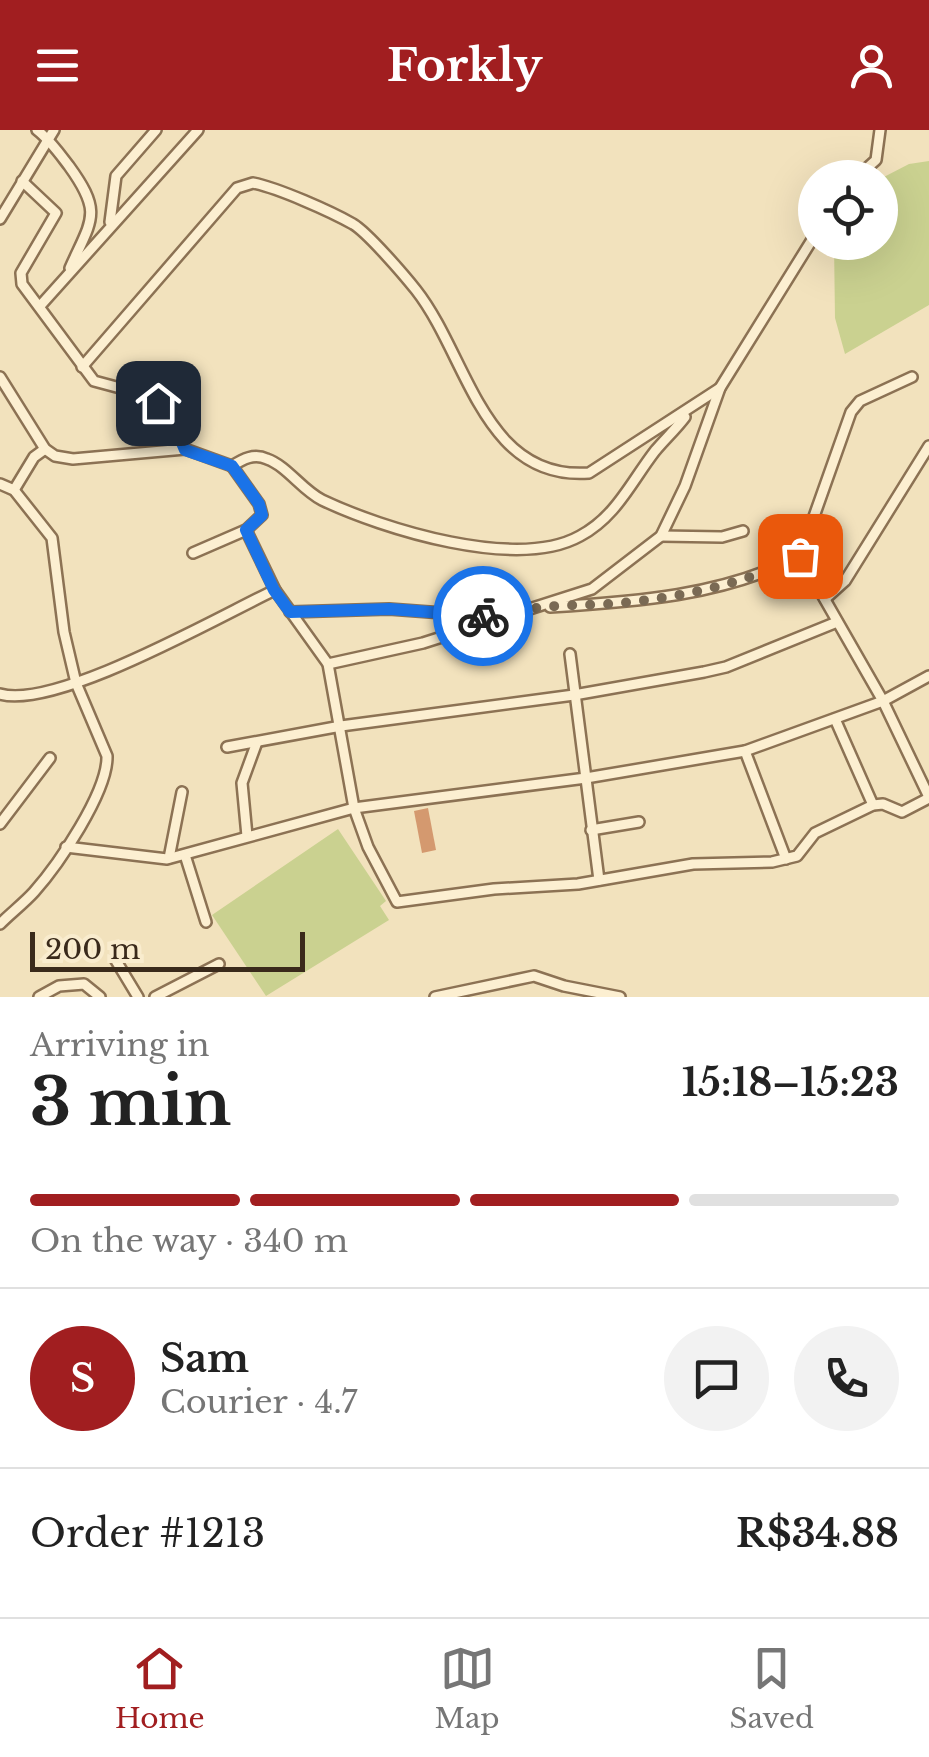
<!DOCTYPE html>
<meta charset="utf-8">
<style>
:root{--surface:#fff;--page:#f2f2f2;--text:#222;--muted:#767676;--line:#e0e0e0;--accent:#a11e20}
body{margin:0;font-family:"Libre Baskerville",serif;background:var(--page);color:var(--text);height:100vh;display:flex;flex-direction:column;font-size:38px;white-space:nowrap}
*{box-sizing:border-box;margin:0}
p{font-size:32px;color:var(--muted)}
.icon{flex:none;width:55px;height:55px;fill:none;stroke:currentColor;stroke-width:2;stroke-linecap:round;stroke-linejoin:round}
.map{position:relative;height:867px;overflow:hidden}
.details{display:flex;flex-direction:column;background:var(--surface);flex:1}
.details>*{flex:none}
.fabs{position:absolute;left:798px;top:30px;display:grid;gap:20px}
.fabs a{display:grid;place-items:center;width:100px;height:100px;border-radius:50%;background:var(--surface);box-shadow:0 10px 40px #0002;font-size:50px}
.scale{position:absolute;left:30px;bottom:25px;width:275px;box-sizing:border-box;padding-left:10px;border:5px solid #3a2a1b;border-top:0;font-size:28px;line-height:35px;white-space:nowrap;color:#3a2a1b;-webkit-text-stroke:8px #f9ecce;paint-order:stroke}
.pin{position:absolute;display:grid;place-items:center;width:85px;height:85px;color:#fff;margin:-42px;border-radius:20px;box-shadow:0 5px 15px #0006}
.courier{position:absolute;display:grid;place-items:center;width:100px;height:100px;margin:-50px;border:8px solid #1a73e8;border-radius:50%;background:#fff;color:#222;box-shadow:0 2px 12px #0007}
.overview em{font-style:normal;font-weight:800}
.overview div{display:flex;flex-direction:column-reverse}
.overview{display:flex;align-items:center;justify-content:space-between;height:170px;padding:0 30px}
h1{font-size:65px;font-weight:800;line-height:75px}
.bar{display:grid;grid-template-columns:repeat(4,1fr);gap:15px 10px;align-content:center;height:120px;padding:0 30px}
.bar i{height:12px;border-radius:8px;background:var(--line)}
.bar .selected{background:var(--accent)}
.bar p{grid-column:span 4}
.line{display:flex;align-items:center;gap:25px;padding:0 30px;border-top:2px solid var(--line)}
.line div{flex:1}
.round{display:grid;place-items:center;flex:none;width:105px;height:105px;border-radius:52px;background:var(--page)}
header{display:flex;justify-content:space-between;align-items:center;height:130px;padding:0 30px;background:var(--accent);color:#fff;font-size:45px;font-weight:800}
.dock{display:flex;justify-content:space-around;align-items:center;height:140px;border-top:2px solid var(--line);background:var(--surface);font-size:28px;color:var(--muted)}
.dock a{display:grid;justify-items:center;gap:5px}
.dock .selected{color:var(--accent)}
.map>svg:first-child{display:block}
</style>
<header><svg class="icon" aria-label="menu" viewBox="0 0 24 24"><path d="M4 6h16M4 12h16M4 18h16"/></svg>Forkly<svg class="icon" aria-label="person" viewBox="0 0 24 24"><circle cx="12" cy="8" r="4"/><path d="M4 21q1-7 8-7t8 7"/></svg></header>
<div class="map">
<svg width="929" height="867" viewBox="0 0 929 867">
<rect width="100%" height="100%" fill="#f2e2bd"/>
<g fill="#cad190">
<path d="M 929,31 L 929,175 L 845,224 L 835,188 L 834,113 L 880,112 L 880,49 L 909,34 Z"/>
<path d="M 338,699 L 386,771 L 380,776 L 389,790 L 266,866 L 212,785 Z"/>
</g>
<path fill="#d4996f" d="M 428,678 L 436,720 L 422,723 L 414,681 Z"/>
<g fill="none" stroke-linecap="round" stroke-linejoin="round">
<g stroke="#8c7254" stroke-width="14">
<g id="minor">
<path d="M 37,0 C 50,10 59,23 69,36 C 103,83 92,89 70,138"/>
<path d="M 856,48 L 876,30 L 880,0"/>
<path d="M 22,51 L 56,83 L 21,143 L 22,154 L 94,251 L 150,266 L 176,299 L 185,319"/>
<path d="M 0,89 L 54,0"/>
<path d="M 110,92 L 116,46 L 156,0"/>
<path d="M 40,176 L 198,0"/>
<path d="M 82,237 L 237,58 L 253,53 C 278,58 330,81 353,94 C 368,103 404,145 416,160 C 468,226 483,351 589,343 L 720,258"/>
<path d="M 0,247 L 45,319 L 55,326 L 73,329 L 185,319 L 232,336"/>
<path d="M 232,336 C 243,329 254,323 267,329 C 287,336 302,360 322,370 C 383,399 517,441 580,406 C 616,387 631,352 655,321 C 665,309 676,299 685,287"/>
<path d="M 0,354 L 14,360 L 52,408 L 64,502 L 76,553 L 107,626 C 108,662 58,735 34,762 C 24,773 11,783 0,794"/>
<path d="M 14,360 L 34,327 L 45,319"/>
<path d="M 246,400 L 275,460 L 328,534 L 354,678 L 368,717 L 397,772 L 494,759 L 578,754 L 693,734 L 772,732 L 797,726 L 815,703 L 873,675 L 883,674 L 902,682 L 929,668"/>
<path d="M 661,406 L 722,407 L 743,401"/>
<path d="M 193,423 L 246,400 L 262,385 L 259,374 L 232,336"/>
<path d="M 800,426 L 883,571 L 929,667"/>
<path d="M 800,426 L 851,282 L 860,271 L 912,247"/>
<path d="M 825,469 L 845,451 L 929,316"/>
<path d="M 550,477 C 634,472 723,466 800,426"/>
<path d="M 290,482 L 389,479 L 497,487"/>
<path d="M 570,524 L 599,750"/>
<path d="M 328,534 L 423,513 L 592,459 L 661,406 L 685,356 L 720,258 L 815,105"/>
<path d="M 0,564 C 56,580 218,487 275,460"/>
<path d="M 835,589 L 873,675"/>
<path d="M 227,617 L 341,596 L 574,565 L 704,542 L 726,537 L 837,492"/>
<path d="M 745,621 L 786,729"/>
<path d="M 0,694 L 50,628"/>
<path d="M 591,700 L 639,692"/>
<path d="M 247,706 L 242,653 L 257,612"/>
<path d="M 66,717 L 167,729 L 354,678 L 586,648 L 745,621 L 883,571 L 929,546"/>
<path d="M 185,725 L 206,792"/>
<path d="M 169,728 L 182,662"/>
<path d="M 115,829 L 138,867"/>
<path d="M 39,867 L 59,856 L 84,854 L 100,867"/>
<path d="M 155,867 L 219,834"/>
<path d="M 435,867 L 534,846 L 564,856 L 620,867"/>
</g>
</g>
<use href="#minor" stroke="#fcefd1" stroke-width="9"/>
</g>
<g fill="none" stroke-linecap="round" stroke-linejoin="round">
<path stroke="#7a6a54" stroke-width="10" stroke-dasharray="0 18" d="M 483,486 C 503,487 517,481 536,478 C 564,474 593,476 621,473 C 682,467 745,454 800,426"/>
<path stroke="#1a73e8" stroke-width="12" d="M 158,273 L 176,299 L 185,320 L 232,336 L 259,374 L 262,385 L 246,400 L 274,460 L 290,482 L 390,479 L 483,486"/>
</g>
</svg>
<div class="fabs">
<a><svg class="icon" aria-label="locate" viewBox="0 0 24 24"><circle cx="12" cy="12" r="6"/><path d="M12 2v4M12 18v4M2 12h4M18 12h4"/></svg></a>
</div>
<div class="scale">200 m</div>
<div class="pin" style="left:800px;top:426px;background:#ea580c"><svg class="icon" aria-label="bag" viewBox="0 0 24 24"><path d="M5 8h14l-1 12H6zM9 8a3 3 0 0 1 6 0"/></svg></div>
<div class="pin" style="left:158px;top:273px;background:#1f2937"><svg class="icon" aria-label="home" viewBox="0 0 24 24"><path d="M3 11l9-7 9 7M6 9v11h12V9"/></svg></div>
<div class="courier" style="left:483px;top:486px"><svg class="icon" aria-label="bike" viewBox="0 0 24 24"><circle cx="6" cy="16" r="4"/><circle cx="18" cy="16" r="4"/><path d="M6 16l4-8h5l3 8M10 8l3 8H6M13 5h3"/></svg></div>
</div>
<section class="details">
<div class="overview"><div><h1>3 min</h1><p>Arriving in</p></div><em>15:18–15:23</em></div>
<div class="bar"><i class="selected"></i><i class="selected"></i><i class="selected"></i><i></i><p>On the way · 340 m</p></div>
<div class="line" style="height:180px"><b class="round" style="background:var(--accent);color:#fff">S</b><div><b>Sam</b><p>Courier · 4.7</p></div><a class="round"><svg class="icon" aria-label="chat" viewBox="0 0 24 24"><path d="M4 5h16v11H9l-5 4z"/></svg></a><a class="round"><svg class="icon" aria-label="phone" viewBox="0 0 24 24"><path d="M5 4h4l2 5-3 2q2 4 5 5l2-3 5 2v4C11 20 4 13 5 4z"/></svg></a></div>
<div class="line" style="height:130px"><div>Order #1213</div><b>R$34.88</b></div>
</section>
<nav class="dock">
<a class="selected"><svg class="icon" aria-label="home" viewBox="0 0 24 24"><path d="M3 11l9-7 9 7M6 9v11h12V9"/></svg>Home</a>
<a><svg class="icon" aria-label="map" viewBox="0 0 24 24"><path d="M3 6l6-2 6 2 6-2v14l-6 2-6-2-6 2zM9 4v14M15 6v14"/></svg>Map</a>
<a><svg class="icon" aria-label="saved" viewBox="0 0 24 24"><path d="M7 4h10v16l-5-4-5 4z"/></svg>Saved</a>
</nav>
